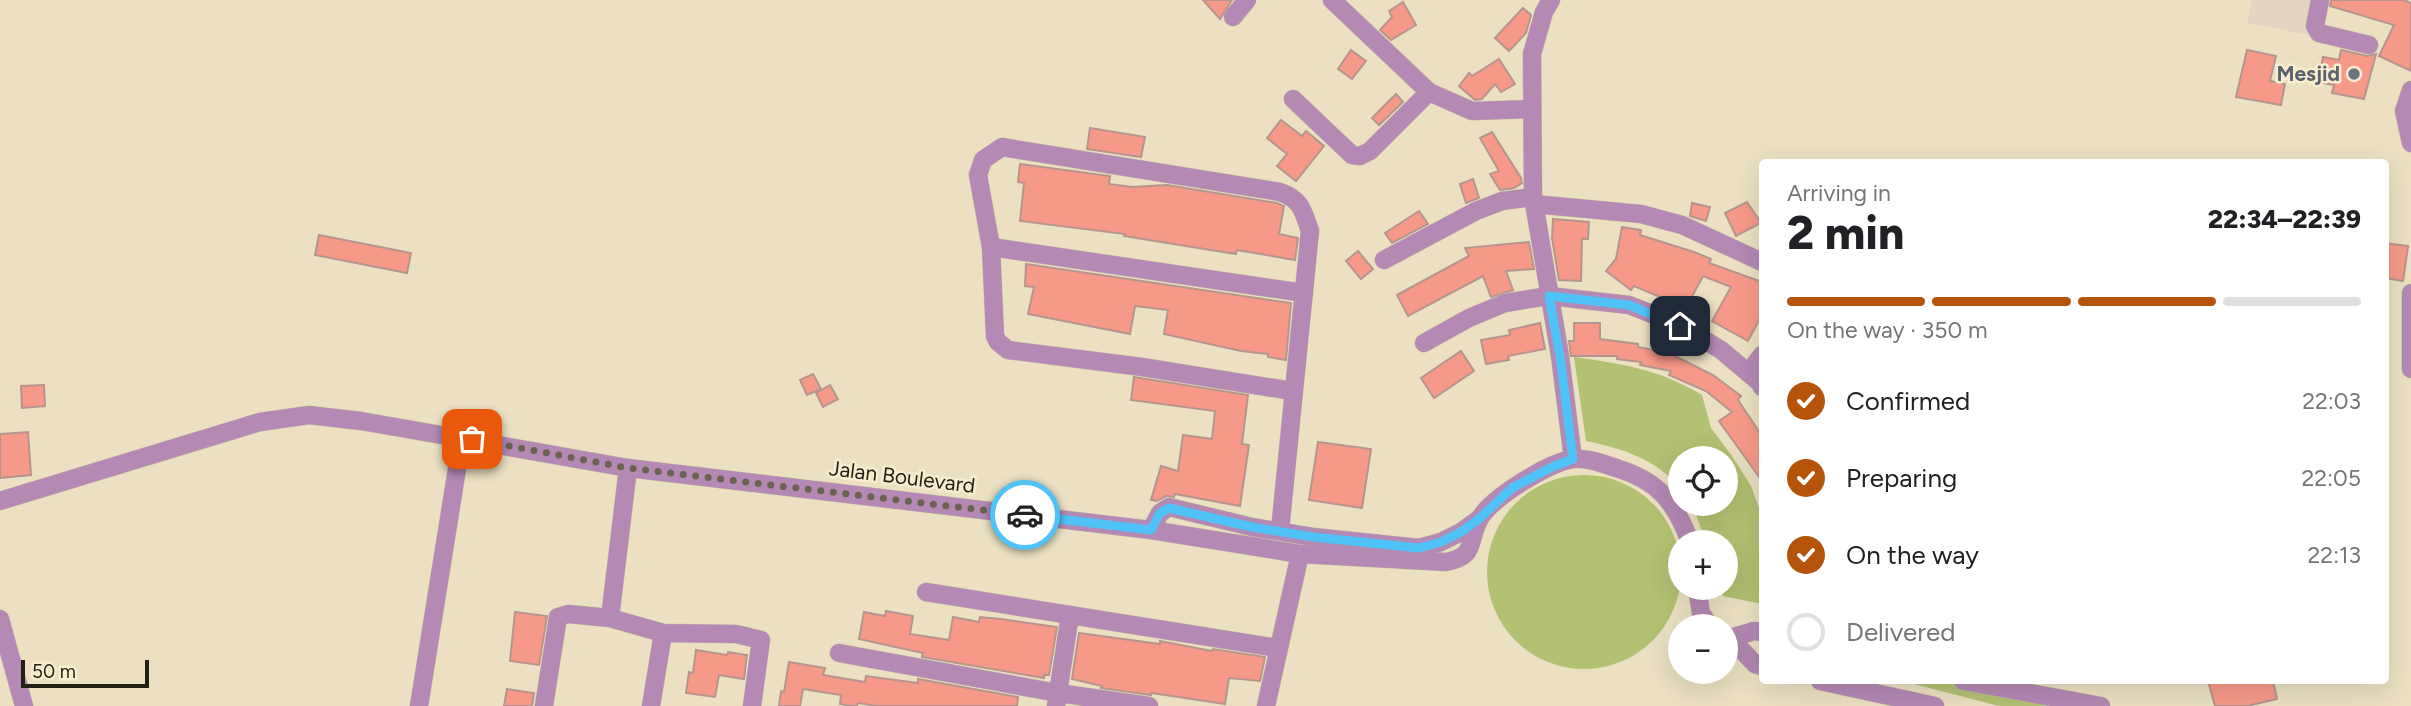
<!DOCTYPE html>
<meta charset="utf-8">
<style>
:root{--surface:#fff;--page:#f2f2f2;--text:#202124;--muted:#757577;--line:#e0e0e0;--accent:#b45309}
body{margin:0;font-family:Figtree,sans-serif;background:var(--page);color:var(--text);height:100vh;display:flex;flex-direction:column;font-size:26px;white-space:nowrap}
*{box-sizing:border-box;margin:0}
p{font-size:23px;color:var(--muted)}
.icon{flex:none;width:38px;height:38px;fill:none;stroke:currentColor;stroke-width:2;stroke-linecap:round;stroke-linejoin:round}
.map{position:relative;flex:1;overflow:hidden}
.panel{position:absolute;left:1759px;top:159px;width:630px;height:525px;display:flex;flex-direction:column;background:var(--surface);border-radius:7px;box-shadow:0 7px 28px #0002}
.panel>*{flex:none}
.fabs{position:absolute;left:1668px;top:446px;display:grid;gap:14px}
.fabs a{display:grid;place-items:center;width:70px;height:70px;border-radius:50%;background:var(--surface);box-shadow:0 7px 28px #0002;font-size:35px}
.scale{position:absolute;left:21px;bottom:18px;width:128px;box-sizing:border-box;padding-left:7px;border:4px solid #241f14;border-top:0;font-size:19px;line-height:24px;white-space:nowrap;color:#241f14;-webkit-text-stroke:5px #f8edcf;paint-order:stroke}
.pin{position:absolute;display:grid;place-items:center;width:60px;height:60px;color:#fff;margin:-30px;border-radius:14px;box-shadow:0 4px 10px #0006}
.courier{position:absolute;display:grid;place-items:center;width:70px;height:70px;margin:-35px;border:5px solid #4fc3f7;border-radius:50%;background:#fff;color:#222;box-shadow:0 2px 9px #0007}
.head em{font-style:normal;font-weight:800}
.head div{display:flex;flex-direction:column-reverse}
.head{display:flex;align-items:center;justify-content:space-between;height:119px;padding:0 28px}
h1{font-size:46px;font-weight:800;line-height:52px}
.bar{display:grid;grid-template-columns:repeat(4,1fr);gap:10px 7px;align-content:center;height:84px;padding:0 28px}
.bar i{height:9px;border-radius:5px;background:var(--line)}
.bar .active{background:var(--accent)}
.bar p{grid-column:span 4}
ol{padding:0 28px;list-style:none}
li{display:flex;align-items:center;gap:21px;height:77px}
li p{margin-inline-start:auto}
li .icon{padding:7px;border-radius:50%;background:var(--accent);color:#fff;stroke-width:4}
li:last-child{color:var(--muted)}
li i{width:38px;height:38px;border:4px solid var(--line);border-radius:50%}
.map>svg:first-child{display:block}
</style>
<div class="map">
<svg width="2411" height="706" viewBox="0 0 2411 706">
<rect width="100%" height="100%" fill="#ebe0c2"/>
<path fill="#e2d5c1" d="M 2252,0 L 2318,0 L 2310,35 L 2247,23 Z"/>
<g fill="#b3c172">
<path d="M 1574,357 C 1624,364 1658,369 1702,395 L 1711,428 L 1732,456 L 1751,486 L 1762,516 L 1762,604 L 1723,596 L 1720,588 L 1726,588 L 1726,542 L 1706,542 L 1692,504 L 1726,504 L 1726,458 L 1680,458 L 1680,489 C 1658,459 1620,448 1586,441 Z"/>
<circle cx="1584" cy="572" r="97"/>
<path d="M 1902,681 L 1989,681 L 2091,706 L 1999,706 Z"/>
</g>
<g fill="#f79988" stroke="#b7958f" stroke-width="2">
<path d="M 1203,0 L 1232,0 L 1220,19 Z"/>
<path d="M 2331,0 L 2404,0 L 2411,3 L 2411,71 L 2379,56 L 2394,25 L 2330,6 Z"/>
<path d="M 1403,2 L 1416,25 L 1391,40 L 1380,30 L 1392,17 L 1389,11 Z"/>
<path d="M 1523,8 L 1531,15 L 1526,33 L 1509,51 L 1495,38 Z"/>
<path d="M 1351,50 L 1366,61 L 1352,79 L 1338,69 Z"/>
<path d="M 2247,50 L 2276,56 L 2270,81 L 2285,84 L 2281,105 L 2236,97 Z"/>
<path d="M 2341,50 L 2367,56 L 2376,54 L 2364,99 L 2332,93 L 2334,85 L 2318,82 L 2323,57 L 2339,60 Z"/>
<path d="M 1499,59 L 1515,84 L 1501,92 L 1495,84 L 1482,99 L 1475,100 L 1459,86 L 1469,73 L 1472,76 Z"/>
<path d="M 1396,94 L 1403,102 L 1379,125 L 1372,118 Z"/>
<path d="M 1281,120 L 1302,136 L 1306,131 L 1324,146 L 1296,181 L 1277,166 L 1287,154 L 1267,138 Z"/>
<path d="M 1090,128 L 1145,137 L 1141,157 L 1087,149 Z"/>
<path d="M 1492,132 L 1521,178 L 1522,183 L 1514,188 L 1500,190 L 1490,174 L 1499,171 L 1480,138 Z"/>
<path d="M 1020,164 L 1110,176 L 1109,184 L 1132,187 L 1167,185 L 1277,203 L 1284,206 L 1279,234 L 1298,238 L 1295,260 L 1237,250 L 1236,254 L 1124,236 L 1125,234 L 1020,221 L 1024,183 L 1018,182 Z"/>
<path d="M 1473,179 L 1479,198 L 1466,203 L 1460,184 Z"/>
<path d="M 1747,202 L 1761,223 L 1736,236 L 1725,213 Z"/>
<path d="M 1692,203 L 1710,207 L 1706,221 L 1690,216 Z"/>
<path d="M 1419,211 L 1428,224 L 1392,243 L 1385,233 Z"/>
<path d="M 1553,219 L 1589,222 L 1588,239 L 1582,239 L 1581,281 L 1559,280 L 1552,238 Z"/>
<path d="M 1622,227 L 1641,230 L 1640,235 L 1694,252 L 1711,259 L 1709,263 L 1762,282 L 1762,315 L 1748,341 L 1712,321 L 1731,287 L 1703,276 L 1686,308 L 1634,286 L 1631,290 L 1606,271 L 1616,259 Z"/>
<path d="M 319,235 L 411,253 L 407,273 L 315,255 Z"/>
<path d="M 1529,242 L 1534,269 L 1506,271 L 1513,290 L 1491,297 L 1483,276 L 1408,316 L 1397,295 L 1469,256 L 1465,248 Z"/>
<path d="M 2385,243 L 2408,246 L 2403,281 L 2385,278 Z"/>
<path d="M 1358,251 L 1373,269 L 1361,279 L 1346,261 Z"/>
<path d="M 1026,264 L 1291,303 L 1286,360 L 1268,357 L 1268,354 L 1241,351 L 1164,334 L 1168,310 L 1135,306 L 1130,334 L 1028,314 L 1034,287 L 1025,286 Z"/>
<path d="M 1540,323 L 1545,349 L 1508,356 L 1509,360 L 1486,364 L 1481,340 L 1510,335 L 1509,330 Z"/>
<path d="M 1574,323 L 1600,323 L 1600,339 L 1638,344 L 1638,347 L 1669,353 L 1713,375 L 1741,396 L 1738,400 L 1762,436 L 1762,481 L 1719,421 L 1732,412 L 1706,391 L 1669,375 L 1671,371 L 1640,365 L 1641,362 L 1617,359 L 1617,356 L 1571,356 L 1569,341 L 1574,341 Z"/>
<path d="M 1461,351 L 1474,371 L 1434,398 L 1421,378 Z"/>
<path d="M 813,374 L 821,389 L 807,395 L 800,380 Z"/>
<path d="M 1134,377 L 1248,395 L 1242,444 L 1249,445 L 1240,506 L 1175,494 L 1174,497 L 1166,496 L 1157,501 L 1151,500 L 1161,466 L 1178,471 L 1183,435 L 1212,439 L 1215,411 L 1131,400 Z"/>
<path d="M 44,385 L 45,406 L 22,408 L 21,386 Z"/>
<path d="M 830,385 L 838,399 L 823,407 L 816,393 Z"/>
<path d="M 28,432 L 31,475 L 0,478 L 0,434 Z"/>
<path d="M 1318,442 L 1371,449 L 1362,508 L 1309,500 Z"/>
<path d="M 886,611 L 913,616 L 910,634 L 949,640 L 953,617 L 979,622 L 980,617 L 1001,619 L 1057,627 L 1049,675 L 1044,675 L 1044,678 L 922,657 L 923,653 L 859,639 L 864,612 L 885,616 Z"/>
<path d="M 515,612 L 547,616 L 539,665 L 510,661 Z"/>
<path d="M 1079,633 L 1160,644 L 1160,641 L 1212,651 L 1213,649 L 1265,657 L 1260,681 L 1229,678 L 1225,704 L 1172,696 L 1151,693 L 1151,695 L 1101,688 L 1102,686 L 1072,679 Z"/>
<path d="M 696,650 L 727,655 L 728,652 L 747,655 L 744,679 L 719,675 L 715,697 L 686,693 L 689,672 L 693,673 Z"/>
<path d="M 789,662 L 825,668 L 823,675 L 865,682 L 866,676 L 918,683 L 918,679 L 1018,697 L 1017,706 L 877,706 L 858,703 L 857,706 L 852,706 L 840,704 L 841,695 L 803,689 L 800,706 L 779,706 L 781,691 L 784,692 Z"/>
<path d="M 2208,681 L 2273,681 L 2277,699 L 2247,706 L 2215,706 Z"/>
<path d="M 507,689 L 534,693 L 532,706 L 504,706 Z"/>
</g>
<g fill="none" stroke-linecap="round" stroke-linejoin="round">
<g stroke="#c7bda3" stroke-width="19">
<g id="minor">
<path d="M 1332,0 L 1429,92"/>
<path d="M 1551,0 L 1544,12 L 1532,54 L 1533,197 L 1560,356 L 1573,459"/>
<path d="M 2320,0 L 2315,26 L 2319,33 L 2369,45"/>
<path d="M 1233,17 L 1247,0"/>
<path d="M 2411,90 L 2404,111 L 2411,143"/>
<path d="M 1293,99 L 1352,155 L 1360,156 L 1370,151 L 1429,92 L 1472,111 L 1532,109"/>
<path d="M 1534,204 L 1641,214 L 1682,225 L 1762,262"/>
<path d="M 991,247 L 1304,293"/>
<path d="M 1384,260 L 1476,211 L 1502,201 L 1533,197"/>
<path d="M 2411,293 L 2411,369"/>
<path d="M 1424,343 L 1469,318 L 1505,303 L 1549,296 L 1629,305 L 1680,325 L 1721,350 L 1759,382 L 1762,387"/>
<path d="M 1748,373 L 1762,355"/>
<path d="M 0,501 L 260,422 L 309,415 L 361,421 L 464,439"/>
<path d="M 1151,530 L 1160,513 L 1169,507 L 1252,527 L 1313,537 L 1419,548 L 1441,542 L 1461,532 L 1479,519"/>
<path d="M 1280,530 L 1310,231 C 1303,211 1302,200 1280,192 L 1002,147 L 983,160 L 978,175 L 991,247 L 995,336 L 998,342 L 1008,350 L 1142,367 L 1292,391"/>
<path d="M 1697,588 L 1701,613 L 1710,626"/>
<path d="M 926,592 L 1278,648"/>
<path d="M 610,618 L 628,468"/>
<path d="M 0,619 L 24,706"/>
<path d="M 1762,632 L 1754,631 L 1730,638 L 1755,664 L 1762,666"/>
<path d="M 839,653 L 1058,693 L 1149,706"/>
<path d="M 1820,681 L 1935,706"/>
<path d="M 1963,681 L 2101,706"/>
<path d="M 419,706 L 460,450 L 464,439 L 628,468 L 1151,530 L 1300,554 L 1446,562 C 1477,556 1467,543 1479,520 C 1489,499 1548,463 1572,459 C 1586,457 1605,464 1619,469 C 1659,481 1676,504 1690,542"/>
<path d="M 544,706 L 558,617 L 568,614 L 610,618 L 663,633 L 736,634 L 761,640 L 752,706"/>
<path d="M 651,706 L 663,633"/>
<path d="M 1056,706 L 1070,615"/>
<path d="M 1266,706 L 1300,554"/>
</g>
</g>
<use href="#minor" stroke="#b489b4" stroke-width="18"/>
</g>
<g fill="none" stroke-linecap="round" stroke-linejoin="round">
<path stroke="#6a6351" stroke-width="7" stroke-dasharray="0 12.6" d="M 472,439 L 628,468 L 1025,515"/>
<path stroke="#4fc3f7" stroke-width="9" d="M 1025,515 L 1151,530 L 1160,513 L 1169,508 L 1252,527 L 1313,537 L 1419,548 L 1441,542 L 1461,532 L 1479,519 L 1512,488 L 1552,467 L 1573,459 L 1560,356 L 1549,296 L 1629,305 L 1680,326"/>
</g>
<circle fill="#6b7280" stroke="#f8edcf" stroke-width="2.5" cx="2354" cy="74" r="7"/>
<g text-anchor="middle" stroke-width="5" stroke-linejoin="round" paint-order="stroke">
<g font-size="21" font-weight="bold" fill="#5b616d" stroke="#f8edcf" text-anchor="end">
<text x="2340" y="81">Mesjid</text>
</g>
<g font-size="21" fill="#241f14" stroke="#f8edcf">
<text transform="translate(902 477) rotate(7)" y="7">Jalan Boulevard</text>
</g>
</g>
</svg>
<div class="fabs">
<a><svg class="icon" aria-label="locate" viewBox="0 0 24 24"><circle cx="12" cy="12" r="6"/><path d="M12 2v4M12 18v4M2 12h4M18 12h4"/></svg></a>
<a>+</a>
<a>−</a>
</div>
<div class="scale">50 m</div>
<div class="pin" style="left:472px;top:439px;background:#ea580c"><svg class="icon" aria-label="bag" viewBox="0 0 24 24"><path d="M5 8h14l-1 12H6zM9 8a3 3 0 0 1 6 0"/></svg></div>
<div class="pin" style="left:1680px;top:326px;background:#1f2937"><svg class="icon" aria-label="home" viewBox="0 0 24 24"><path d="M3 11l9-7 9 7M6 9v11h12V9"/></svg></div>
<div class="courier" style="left:1025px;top:515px"><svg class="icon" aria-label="car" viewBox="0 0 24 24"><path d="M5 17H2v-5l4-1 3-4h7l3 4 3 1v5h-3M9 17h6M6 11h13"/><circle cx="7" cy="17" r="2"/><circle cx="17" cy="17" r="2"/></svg></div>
<section class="panel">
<div class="head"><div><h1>2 min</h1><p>Arriving in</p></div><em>22:34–22:39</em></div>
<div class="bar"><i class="active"></i><i class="active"></i><i class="active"></i><i></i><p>On the way · 350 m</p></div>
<ol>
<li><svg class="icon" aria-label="check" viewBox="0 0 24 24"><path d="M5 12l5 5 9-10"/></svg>Confirmed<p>22:03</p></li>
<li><svg class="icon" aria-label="check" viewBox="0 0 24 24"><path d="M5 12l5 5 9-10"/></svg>Preparing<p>22:05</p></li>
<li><svg class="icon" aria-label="check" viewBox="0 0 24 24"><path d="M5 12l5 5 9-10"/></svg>On the way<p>22:13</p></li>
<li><i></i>Delivered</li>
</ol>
</section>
</div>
